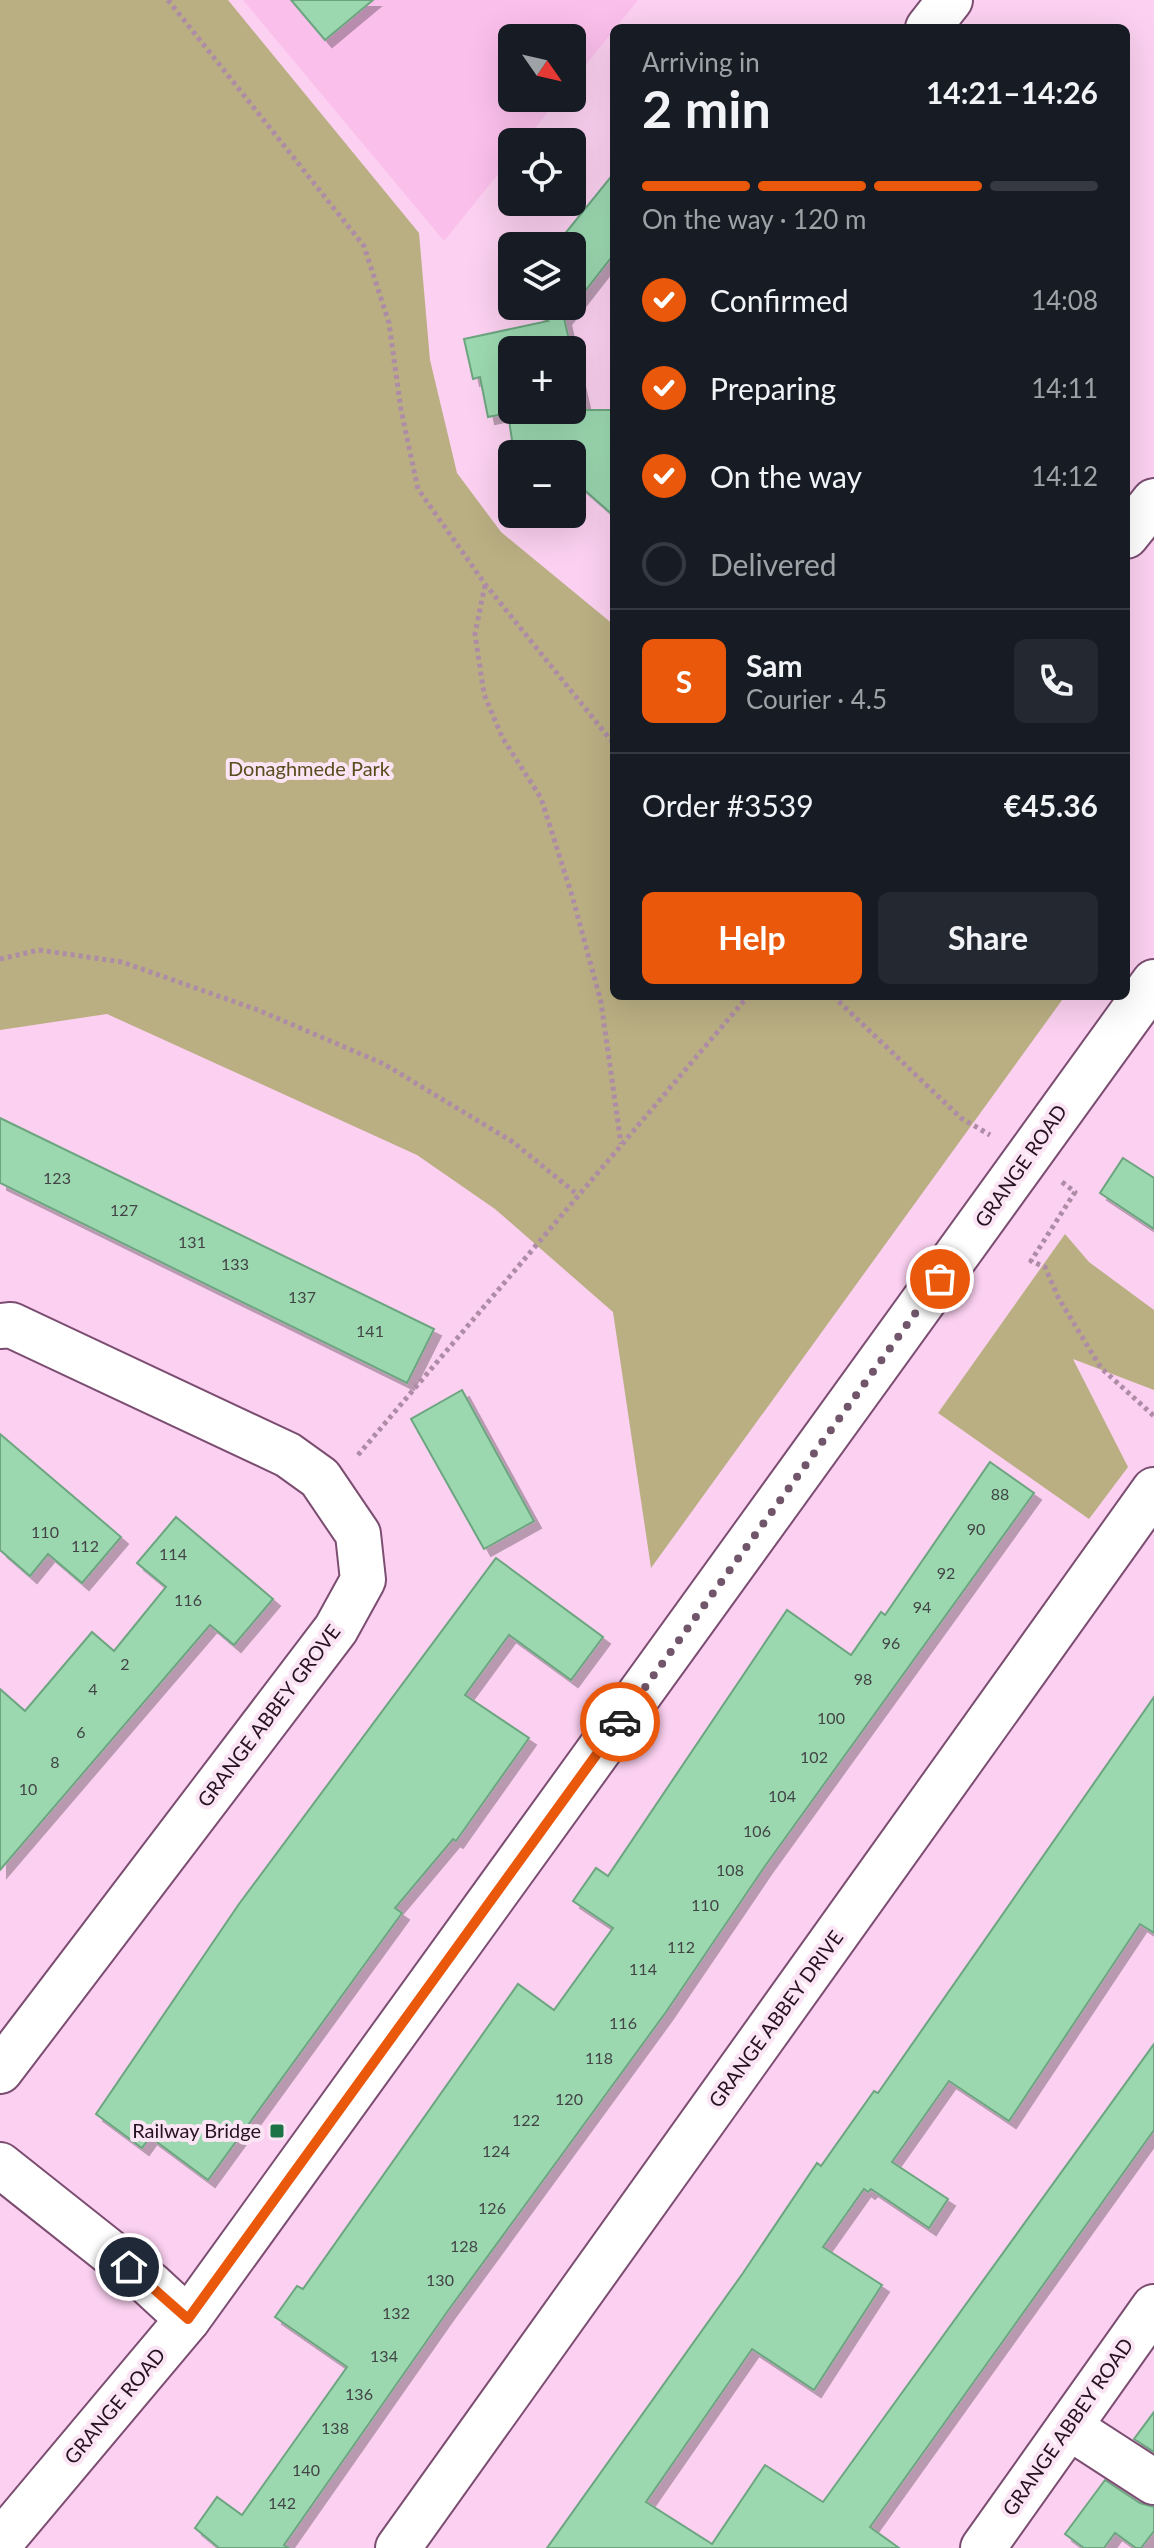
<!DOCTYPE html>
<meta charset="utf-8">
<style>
:root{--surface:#171b24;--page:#242831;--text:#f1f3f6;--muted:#9ea1a6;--line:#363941;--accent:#ea580c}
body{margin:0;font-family:Lato,sans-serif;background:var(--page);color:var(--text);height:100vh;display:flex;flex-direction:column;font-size:30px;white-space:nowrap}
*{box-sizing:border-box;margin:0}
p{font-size:26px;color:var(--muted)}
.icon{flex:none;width:44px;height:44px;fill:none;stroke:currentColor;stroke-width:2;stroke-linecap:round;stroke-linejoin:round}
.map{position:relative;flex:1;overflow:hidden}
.panel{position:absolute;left:610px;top:24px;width:520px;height:976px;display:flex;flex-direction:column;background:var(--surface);border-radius:12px;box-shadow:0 8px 32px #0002}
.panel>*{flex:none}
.needle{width:52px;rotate:124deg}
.controls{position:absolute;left:498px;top:24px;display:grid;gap:16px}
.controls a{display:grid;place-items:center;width:88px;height:88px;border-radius:12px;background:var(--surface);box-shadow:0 8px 32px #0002;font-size:40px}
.pin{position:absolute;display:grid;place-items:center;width:68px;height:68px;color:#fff;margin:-34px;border:4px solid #fff;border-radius:50%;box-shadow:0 2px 8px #0007}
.courier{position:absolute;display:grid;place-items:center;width:80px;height:80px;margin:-40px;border:6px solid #ea580c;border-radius:50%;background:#fff;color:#222;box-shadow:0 2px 10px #0007}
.headline em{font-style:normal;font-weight:700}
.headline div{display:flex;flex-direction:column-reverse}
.headline{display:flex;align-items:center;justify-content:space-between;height:136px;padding:0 32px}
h1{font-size:52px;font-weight:700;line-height:60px}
.bar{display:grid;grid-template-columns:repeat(4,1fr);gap:12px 8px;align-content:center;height:96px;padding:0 32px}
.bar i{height:10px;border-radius:6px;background:var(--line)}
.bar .active{background:var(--accent)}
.bar p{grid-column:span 4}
.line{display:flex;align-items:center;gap:20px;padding:0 32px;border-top:2px solid var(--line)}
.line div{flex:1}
.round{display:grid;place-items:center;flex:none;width:84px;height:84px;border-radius:12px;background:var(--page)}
ol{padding:0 32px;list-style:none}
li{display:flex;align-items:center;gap:24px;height:88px}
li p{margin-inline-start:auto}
li .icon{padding:8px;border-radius:50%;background:var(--accent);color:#fff;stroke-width:4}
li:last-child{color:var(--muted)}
li i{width:44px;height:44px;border:4px solid var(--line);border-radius:50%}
.button{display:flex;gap:16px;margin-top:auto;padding:16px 32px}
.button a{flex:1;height:92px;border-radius:12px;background:var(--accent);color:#fff;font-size:32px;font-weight:700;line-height:92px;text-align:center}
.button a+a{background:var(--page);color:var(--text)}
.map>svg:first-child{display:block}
</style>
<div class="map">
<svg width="1154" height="2548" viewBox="0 0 1154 2548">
<defs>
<filter id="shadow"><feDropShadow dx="7" dy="7" stdDeviation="0" flood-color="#0004"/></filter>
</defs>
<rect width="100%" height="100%" fill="#fbd0f0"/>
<path fill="#fbbfec" d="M 243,0 L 638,0 L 572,82 L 572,38 L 512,38 L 512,98 L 559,98 L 524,142 L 512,142 L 512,157 L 444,241 Z"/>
<g fill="#baaf83">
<path d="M 0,0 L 228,0 L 419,233 L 430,360 L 457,473 L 501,532 L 614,625 L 614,996 L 1065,996 L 651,1568 L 613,1312 L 495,1209 L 417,1155 L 107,1014 L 0,1030 Z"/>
<path d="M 1065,1234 L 1089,1262 L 1154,1310 L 1154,1390 L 1073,1359 L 1128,1467 L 1089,1519 L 938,1413 Z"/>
</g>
<g fill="#9bd8b0" stroke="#6da581" stroke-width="2" fill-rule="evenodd" filter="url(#shadow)">
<path d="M 291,0 L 373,0 L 325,40 Z"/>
<path d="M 614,173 L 614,254 L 564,318 L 585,410 L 614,410 L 614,516 L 572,479 L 572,454 L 514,454 L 508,413 L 488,417 L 480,377 L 473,379 L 464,339 L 548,321 L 528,306 L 572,306 L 572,246 L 555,246 ZM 512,350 L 572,350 L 572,410 L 512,410 Z"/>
<path d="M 0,1118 L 434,1329 L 407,1383 L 0,1183 Z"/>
<path d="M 1123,1158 L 1154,1178 L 1154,1229 L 1100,1193 Z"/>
<path d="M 462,1390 L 534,1521 L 484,1549 L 411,1419 Z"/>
<path d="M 0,1434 L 121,1537 L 82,1583 L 48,1554 L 30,1576 L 0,1550 Z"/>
<path d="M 990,1462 L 1034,1493 L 765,1866 L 666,2012 L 447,2312 L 284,2545 L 289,2548 L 219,2548 L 195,2528 L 217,2497 L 242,2515 L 347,2367 L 275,2317 L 297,2286 L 303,2289 L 518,1984 L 554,2010 L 613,1928 L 573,1901 L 596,1868 L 608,1876 L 787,1610 L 851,1655 L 881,1612 L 885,1615 Z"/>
<path d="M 176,1517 L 273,1599 L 234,1645 L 210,1625 L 0,1870 L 0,1689 L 25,1711 L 92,1632 L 114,1651 L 166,1587 L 137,1563 Z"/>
<path d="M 496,1558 L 603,1637 L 571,1680 L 509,1635 L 465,1695 L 529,1738 L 456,1841 L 453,1839 L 395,1908 L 402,1913 L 208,2180 L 150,2137 L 142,2148 L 96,2114 L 239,1904 Z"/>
<path d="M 1154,1697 L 1154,1933 L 1140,1924 L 1009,2121 L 949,2081 L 892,2162 L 948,2199 L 929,2228 L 871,2189 L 868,2192 L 864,2189 L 823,2247 L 882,2285 L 814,2390 L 752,2349 L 646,2502 L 712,2544 L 765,2465 L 823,2502 L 1154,2044 L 1154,2130 L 870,2527 L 899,2548 L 547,2548 L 743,2273 L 817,2163 L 821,2166 L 874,2091 L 878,2093 Z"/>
<path d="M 1154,2412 L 1154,2452 L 1134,2439 Z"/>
<path d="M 1105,2480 L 1140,2503 L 1154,2507 L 1154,2531 L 1141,2548 L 1136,2548 L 1115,2533 L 1104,2548 L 1084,2548 L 1065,2534 Z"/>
</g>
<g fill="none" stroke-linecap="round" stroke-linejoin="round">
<g stroke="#7b4d71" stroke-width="48">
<g id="minor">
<path d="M 928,28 L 950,0"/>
<path d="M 1126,536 L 1154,501"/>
<path d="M 0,1326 L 11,1325 L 288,1455 L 320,1478 L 358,1534 L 363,1580 L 336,1629 L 0,2071"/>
<path d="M 0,2165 L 150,2284 L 188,2319"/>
<path d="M 1069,2427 L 1154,2482"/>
<path d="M 398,2548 L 1154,1490"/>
<path d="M 983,2548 L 1154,2307"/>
</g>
</g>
<g stroke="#7b4d71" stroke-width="48">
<path id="major" d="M 0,2543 L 188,2319 L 1154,982"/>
</g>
<g stroke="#ae8ca6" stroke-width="5" stroke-dasharray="4 4" stroke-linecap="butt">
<path d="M 168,0 L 364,246 L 389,323 L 401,410 L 418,489 L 485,584 L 614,744"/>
<path d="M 485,585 L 475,634 L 484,694 L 502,737 L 541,798 L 573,899 L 601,1002 L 621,1144"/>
<path d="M 0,959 L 39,950 L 122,962 L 258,1010 L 384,1064 L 513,1142 L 578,1195"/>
<path d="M 833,996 L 961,1118 L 990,1135"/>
<path d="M 1062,1182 L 1075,1192 L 1031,1261 L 1045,1267 L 1059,1299 L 1101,1368 L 1154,1416"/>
<path d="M 358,1455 L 748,996"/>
</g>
<use href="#minor" stroke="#fff" stroke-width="44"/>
<use href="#major" stroke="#fff" stroke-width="44"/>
</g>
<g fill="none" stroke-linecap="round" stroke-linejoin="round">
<path stroke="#71556a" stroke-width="8" stroke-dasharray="0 14.4" d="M 620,1722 L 940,1279"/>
<path stroke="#ea580c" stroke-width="10" d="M 129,2267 L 188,2319 L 620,1722"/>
</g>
<rect fill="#1d7346" stroke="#fbe5f5" stroke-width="3" x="269" y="2123" width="16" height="16" rx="4"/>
<g text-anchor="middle" stroke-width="8" stroke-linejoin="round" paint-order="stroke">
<g font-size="16" fill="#434446">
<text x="57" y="1184">123</text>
<text x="124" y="1216">127</text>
<text x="192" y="1248">131</text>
<text x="235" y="1270">133</text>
<text x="302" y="1303">137</text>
<text x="370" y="1337">141</text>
<text x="1000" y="1500">88</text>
<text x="976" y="1535">90</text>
<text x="45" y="1538">110</text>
<text x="85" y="1552">112</text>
<text x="173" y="1560">114</text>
<text x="946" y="1579">92</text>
<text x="188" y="1606">116</text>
<text x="922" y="1613">94</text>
<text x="891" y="1649">96</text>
<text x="125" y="1670">2</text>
<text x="863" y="1685">98</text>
<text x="93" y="1695">4</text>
<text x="831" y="1724">100</text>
<text x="81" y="1738">6</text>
<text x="814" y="1763">102</text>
<text x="55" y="1768">8</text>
<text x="28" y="1795">10</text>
<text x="782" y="1802">104</text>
<text x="757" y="1837">106</text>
<text x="730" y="1876">108</text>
<text x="705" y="1911">110</text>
<text x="681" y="1953">112</text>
<text x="643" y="1975">114</text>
<text x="623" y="2029">116</text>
<text x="599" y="2064">118</text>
<text x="569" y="2105">120</text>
<text x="526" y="2126">122</text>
<text x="496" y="2157">124</text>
<text x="492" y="2214">126</text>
<text x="464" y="2252">128</text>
<text x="440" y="2286">130</text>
<text x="396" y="2319">132</text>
<text x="384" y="2362">134</text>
<text x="359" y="2400">136</text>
<text x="335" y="2434">138</text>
<text x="306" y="2476">140</text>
<text x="282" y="2509">142</text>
</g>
<g font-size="20" fill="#594d1d" stroke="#fbe5f5">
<text x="309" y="776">Donaghmede Park</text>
</g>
<g font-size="20" fill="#261322" stroke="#fbe5f5">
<text transform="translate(1021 1166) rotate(-55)" y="7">GRANGE ROAD</text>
<text transform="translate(269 1716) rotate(-53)" y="7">GRANGE ABBEY GROVE</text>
<text transform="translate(776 2019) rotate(-54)" y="7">GRANGE ABBEY DRIVE</text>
<text transform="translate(115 2406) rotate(-50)" y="7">GRANGE ROAD</text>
<text transform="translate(1068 2427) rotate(-55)" y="7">GRANGE ABBEY ROAD</text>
</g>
<g font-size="20" fill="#261322" stroke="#fbe5f5" text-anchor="end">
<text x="261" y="2138">Railway Bridge</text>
</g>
</g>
</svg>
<div class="controls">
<a><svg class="needle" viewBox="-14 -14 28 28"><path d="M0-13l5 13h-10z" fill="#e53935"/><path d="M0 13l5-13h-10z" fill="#9ea1a6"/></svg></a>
<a><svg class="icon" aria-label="locate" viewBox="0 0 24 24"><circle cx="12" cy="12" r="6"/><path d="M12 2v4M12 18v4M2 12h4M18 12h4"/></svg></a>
<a><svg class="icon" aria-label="layers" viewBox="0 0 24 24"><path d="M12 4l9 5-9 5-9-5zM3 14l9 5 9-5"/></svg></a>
<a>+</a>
<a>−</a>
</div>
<div class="pin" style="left:940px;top:1279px;background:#ea580c"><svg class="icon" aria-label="bag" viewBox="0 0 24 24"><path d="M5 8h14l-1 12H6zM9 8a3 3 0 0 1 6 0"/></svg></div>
<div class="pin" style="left:129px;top:2267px;background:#1f2937"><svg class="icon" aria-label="home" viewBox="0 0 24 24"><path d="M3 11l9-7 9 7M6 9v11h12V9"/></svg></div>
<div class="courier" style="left:620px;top:1722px"><svg class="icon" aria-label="car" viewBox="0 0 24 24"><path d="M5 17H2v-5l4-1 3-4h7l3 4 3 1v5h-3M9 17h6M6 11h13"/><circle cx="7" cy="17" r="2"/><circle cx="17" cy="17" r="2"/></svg></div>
<section class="panel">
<div class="headline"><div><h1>2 min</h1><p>Arriving in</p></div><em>14:21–14:26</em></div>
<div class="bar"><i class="active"></i><i class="active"></i><i class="active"></i><i></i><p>On the way · 120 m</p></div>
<ol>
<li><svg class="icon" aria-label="check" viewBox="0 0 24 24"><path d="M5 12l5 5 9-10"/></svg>Confirmed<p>14:08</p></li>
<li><svg class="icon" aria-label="check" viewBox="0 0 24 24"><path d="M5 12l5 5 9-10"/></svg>Preparing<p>14:11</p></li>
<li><svg class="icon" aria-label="check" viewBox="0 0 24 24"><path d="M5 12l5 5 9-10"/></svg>On the way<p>14:12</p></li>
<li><i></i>Delivered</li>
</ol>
<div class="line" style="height:144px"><b class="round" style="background:var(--accent);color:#fff">S</b><div><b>Sam</b><p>Courier · 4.5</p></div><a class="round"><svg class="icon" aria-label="phone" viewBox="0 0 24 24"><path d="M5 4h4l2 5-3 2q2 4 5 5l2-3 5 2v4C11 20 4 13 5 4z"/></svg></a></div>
<div class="line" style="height:104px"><div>Order #3539</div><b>€45.36</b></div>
<div class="button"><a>Help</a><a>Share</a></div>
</section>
</div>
